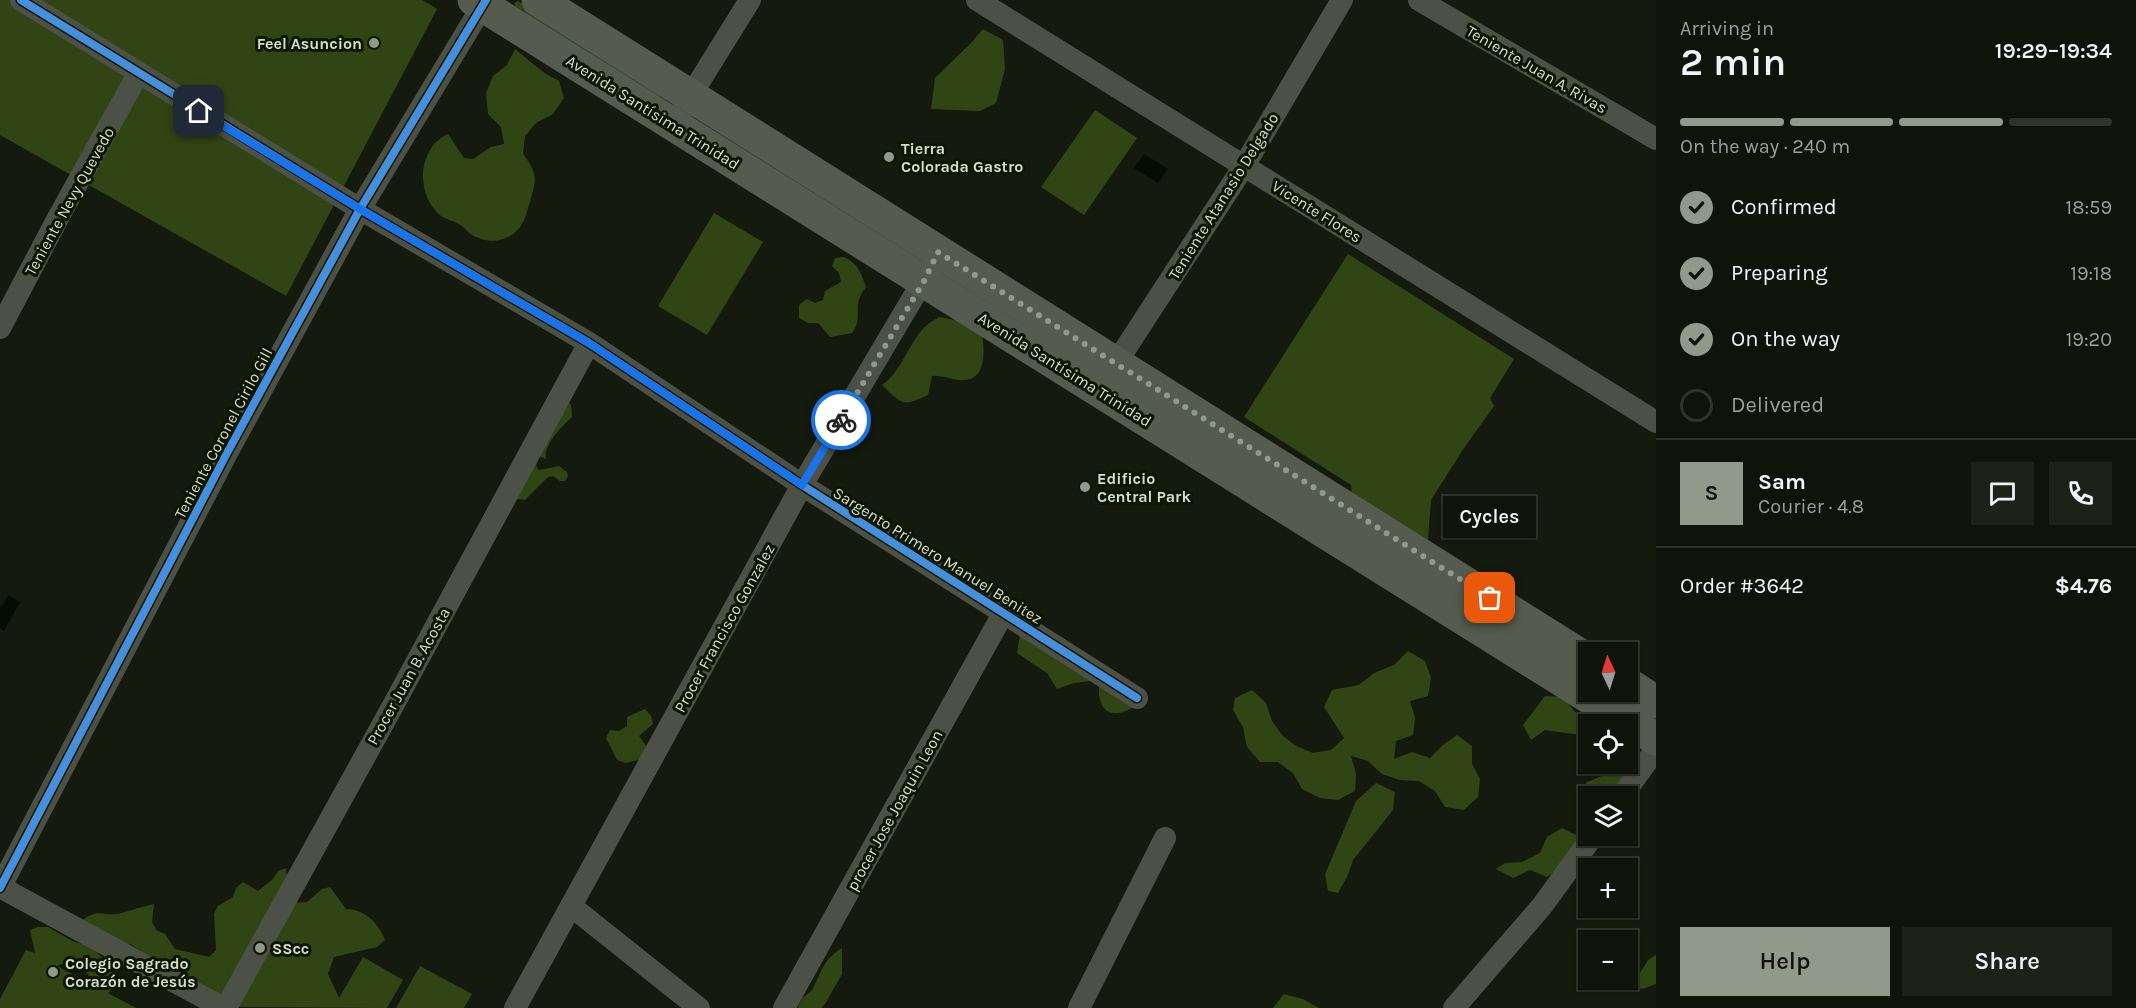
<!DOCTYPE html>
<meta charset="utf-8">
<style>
:root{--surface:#0f140a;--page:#1d2118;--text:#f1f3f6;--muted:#9b9e9c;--line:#2f332b;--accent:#91998a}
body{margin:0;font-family:Karla,sans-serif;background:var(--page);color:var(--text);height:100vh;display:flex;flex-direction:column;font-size:22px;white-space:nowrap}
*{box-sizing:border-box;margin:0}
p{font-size:20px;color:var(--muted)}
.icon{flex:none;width:33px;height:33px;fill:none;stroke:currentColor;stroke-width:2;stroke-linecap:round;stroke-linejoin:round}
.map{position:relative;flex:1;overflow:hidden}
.sheet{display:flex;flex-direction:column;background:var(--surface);width:480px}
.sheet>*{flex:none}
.needle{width:39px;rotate:356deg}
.buttons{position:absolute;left:1578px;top:642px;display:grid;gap:12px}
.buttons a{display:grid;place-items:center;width:60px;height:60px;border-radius:0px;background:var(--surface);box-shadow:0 2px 4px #0004,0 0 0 2px var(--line);font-size:30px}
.pin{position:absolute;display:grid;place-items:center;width:51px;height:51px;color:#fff;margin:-26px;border-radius:12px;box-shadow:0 3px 9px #0006}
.courier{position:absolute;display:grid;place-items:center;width:60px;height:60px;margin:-30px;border:4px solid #1a73e8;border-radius:50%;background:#fff;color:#222;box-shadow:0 2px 8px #0007}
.bubble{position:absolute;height:42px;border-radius:0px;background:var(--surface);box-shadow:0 2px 4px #0004,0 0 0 2px var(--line);font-size:20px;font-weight:600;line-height:42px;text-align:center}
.summary em{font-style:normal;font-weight:600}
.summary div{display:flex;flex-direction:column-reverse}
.summary{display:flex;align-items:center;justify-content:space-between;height:102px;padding:0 24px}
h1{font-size:39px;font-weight:600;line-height:45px}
.bar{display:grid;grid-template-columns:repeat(4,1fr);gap:9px 6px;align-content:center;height:72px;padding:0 24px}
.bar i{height:8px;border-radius:4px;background:var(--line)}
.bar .current{background:var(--accent)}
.bar p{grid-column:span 4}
.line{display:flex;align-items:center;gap:15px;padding:0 24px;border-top:2px solid var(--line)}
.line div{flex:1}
.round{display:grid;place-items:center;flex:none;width:63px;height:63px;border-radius:0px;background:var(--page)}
ol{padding:0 24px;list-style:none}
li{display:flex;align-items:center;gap:18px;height:66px}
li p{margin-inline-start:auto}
li .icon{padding:6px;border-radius:50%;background:var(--accent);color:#111;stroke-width:4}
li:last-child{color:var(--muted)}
li i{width:33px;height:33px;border:3px solid var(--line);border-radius:50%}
.primary-button{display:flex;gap:12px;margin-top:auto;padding:12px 24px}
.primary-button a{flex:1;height:69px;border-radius:0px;background:var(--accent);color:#111;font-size:24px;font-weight:600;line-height:69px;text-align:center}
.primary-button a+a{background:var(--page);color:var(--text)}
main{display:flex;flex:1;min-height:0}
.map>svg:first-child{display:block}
</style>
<main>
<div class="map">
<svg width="1656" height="1008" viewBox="0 0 1656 1008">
<rect width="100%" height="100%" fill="#141a0d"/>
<g fill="#314514" fill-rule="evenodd">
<path d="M 0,0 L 422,0 L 437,9 L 286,296 L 0,135 Z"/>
<path d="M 518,1 L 662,92 L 662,96 L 659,97 L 515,6 L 514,3 Z"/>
<path d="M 983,29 L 1003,40 L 1005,69 L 996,103 L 980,111 L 931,109 L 935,78 L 972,42 Z"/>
<path d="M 515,49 L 543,72 L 559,81 L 564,98 L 553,114 L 536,123 L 525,136 L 523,154 C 539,175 536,180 529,205 C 527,210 526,218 523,222 C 514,240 493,245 476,237 C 470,235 466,229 462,226 C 455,221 447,220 441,216 C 415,195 417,148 448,134 L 464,158 L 473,159 L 491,147 L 504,144 L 501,127 L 488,114 L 486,93 L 493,76 L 507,65 Z"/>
<path d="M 1095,110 L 1137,138 L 1084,215 L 1041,187 Z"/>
<path d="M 714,213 L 763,242 L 707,335 L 658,306 Z"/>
<path d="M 1348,254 L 1514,359 L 1490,398 L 1494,406 L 1464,448 L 1431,500 L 1428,540 L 1353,506 L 1351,485 L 1244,417 Z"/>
<path d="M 844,257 C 858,263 861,273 866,287 C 850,306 865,315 852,333 L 830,337 L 818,323 L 808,323 L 799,318 L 799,305 L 807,299 L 815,303 L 823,300 L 825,291 L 841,282 L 839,273 L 832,266 L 835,258 Z"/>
<path d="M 940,317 L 959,321 L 982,335 C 985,352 986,382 961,380 C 950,380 943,375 932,376 L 928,395 C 902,407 903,405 882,385 C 908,367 909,330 940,317 Z"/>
<path d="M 566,402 L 571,404 L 572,417 C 562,426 543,445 546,459 L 539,456 L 536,466 L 539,470 L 559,466 L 567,472 L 568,476 L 565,481 L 560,481 L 553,476 L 548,477 L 525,500 L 512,498 Z"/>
<path d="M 1020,634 L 1143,701 C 1116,721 1096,718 1099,680 L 1074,683 L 1057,689 L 1047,673 L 1017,653 Z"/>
<path d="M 1408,651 L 1425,661 L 1431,678 L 1428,696 L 1410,701 L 1415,718 L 1413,735 L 1396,741 L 1394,759 L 1412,752 L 1430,758 L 1443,745 L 1457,735 L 1472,746 L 1472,764 L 1480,779 L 1478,797 L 1464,810 L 1445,807 L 1435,791 L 1419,781 L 1400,780 L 1382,774 L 1368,761 L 1351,756 L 1356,774 L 1355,791 L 1338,800 L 1320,798 L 1302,789 L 1293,773 L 1278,762 L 1260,762 L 1247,747 L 1243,727 L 1233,710 L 1235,698 L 1252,690 L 1266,703 L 1272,721 L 1282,735 L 1296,746 L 1313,753 L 1331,750 L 1344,738 L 1324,707 L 1332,690 L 1359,685 L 1374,673 L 1394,665 Z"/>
<path d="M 1545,696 L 1563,697 L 1575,712 L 1592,712 L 1617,724 L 1588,724 L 1588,736 L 1545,730 L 1531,740 L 1523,725 Z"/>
<path d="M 645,709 L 651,716 L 653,724 L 639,736 L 649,750 L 645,758 L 626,763 L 617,760 L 606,738 L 610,730 L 619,731 L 627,726 L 627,717 Z"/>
<path d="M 1628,741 C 1636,763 1624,781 1610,796 L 1588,796 L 1588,812 L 1582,814 L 1576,796 L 1587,782 L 1604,775 L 1605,764 L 1628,764 Z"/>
<path d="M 1376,783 L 1395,792 L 1393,810 L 1353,860 L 1347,877 L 1338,893 L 1328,891 L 1325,874 L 1340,839 L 1356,801 Z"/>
<path d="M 1562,828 L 1578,836 L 1577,855 L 1547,877 L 1530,870 L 1513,878 L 1496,869 L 1505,863 L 1522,862 L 1540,853 L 1547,837 Z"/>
<path d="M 286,868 L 289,903 L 307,902 L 322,889 L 330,887 L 346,909 C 364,909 379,923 385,940 L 377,947 L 334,957 L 328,974 L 339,998 L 363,957 L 403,980 L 387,1008 L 240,1007 L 225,994 L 205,993 L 191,981 L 179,966 L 161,963 L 130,944 L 93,938 L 83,920 C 99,907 105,918 121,913 C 132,910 142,907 154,904 L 152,922 L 156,930 L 165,934 L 175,949 L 209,957 L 216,950 L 214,914 L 218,906 L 233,897 L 236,888 L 243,882 L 258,891 L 273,879 L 278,871 Z"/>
<path d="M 38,927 L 48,927 L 72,941 L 90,946 L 109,964 L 118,980 L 114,988 L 108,993 L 136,1008 L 0,1008 L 0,999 L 26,950 L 35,953 L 30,930 ZM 69,961 L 78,962 L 98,987 L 57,966 Z"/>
<path d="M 842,948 L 842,974 L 825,1004 L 821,1008 L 798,1008 C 803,992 810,996 814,986 C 823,969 824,959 842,948 Z"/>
<path d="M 1656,955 L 1656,984 L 1642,989 L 1608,980 L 1628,980 L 1628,973 L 1640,973 L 1648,960 Z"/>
<path d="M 420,966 L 472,994 L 464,1008 L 396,1008 Z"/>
<path d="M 1284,994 L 1303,999 L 1319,1008 L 1273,1008 Z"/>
</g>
<g fill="#050c01">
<path d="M 1144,154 L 1168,169 L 1158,183 L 1134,168 Z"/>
<path d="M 8,595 L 20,602 L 4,631 L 0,628 L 0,608 Z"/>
</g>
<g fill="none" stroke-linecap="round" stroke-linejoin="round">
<g stroke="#4b5146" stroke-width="22">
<path d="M 21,0 L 360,209 L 589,343 L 802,485 L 1137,698"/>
<path d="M 977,0 L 1656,422"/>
<path d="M 1419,0 L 1656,139"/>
<path d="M 683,108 L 750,0"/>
<path d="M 0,328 L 59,216 L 138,74"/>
<path d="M 1109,374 L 1244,166 L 1342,0"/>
<path d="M 1622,796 L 1656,749"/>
<path d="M 0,887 L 223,1008"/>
<path d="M 0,888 L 227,453 L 360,209 L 486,0"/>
<path d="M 571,906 L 699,1008"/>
<path d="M 226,1008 L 395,702 L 589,343"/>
<path d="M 515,1008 L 802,485 L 930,269"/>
<path d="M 784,1008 L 1004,612"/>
<path d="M 1079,1008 L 1165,838"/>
<path d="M 1454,1008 L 1542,906 L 1593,836"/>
</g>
<g stroke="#555b4e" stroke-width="33">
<path d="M 474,0 L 1656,739"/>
<path d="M 538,0 L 1588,660"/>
<path d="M 1628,684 L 1656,702"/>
</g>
<g stroke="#0c1601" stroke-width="11">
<g id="cycleway">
<path d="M 21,0 L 360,209 L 589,343 L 802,485 L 1137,698"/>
<path d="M 0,888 L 227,453 L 360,209 L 486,0"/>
</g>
</g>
<use href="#cycleway" stroke="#468fdf" stroke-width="8"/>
</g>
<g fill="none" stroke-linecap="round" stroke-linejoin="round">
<path stroke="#91998a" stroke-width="6" stroke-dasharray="0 10.8" d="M 841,420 L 924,281 L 938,252 L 1490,598"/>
<path stroke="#1a73e8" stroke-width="8" d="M 199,111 L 360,209 L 589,343 L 802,485 L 841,420"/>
</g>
<g fill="#91998a" stroke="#0c1601" stroke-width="2">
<circle cx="374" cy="43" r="6"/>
<circle cx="889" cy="157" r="6"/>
<circle cx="1085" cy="487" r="6"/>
<circle cx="260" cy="948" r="6"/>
<circle cx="53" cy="972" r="6"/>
</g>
<g text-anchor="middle" stroke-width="6" stroke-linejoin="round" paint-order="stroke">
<g font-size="16" font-weight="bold" fill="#d5ddcd" stroke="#0c1601" text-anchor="start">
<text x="362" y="49" text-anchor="end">Feel Asuncion</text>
<text x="901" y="154">Tierra<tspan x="901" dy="18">Colorada Gastro</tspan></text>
<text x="1097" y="484">Edificio<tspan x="1097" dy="18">Central Park</tspan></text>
<text x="272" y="954">SScc</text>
<text x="65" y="969">Colegio Sagrado<tspan x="65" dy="18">Corazón de Jesús</tspan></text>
</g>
<g font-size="16" fill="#d5ddcd" stroke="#0c1601">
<text transform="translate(1537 69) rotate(30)" y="6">Teniente Juan A. Rivas</text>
<text transform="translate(653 112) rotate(32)" y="6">Avenida Santísima Trinidad</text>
<text transform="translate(1223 196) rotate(-58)" y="6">Teniente Atanasio Delgado</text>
<text transform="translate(69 201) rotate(-61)" y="6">Teniente Nevy Quevedo</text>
<text transform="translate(1317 211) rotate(32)" y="6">Vicente Flores</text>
<text transform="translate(1065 369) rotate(32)" y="6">Avenida Santísima Trinidad</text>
<text transform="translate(223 433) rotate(-62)" y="6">Teniente Coronel Cirilo Gill</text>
<text transform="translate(938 555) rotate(32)" y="6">Sargento Primero Manuel Benitez</text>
<text transform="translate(724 628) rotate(-61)" y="6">Procer Francisco Gonzalez</text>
<text transform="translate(408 676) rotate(-61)" y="6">Procer Juan B. Acosta</text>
<text transform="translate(894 810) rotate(-61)" y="6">procer Jose Joaquin Leon</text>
</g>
</g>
</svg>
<div class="buttons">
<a><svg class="needle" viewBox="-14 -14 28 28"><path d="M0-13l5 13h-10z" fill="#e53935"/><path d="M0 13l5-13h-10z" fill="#9b9e9c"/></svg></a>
<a><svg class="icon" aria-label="locate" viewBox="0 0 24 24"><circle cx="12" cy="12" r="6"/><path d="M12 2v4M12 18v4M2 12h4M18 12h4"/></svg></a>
<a><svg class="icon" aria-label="layers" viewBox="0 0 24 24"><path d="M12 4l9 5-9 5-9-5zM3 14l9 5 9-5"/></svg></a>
<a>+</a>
<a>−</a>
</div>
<div class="pin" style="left:1490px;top:598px;background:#ea580c"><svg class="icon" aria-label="bag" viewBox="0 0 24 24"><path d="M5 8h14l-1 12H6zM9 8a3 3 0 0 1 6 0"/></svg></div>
<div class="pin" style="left:199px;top:111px;background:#1f2937"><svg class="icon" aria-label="home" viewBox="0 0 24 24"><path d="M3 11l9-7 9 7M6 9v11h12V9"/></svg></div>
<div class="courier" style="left:841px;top:420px"><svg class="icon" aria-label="bike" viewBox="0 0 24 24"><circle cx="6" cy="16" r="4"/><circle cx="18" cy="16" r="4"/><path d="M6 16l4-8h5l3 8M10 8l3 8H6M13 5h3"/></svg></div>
<div class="bubble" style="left:1443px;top:496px;width:93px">Cycles</div>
</div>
<section class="sheet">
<div class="summary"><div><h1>2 min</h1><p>Arriving in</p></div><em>19:29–19:34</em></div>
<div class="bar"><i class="current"></i><i class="current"></i><i class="current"></i><i></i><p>On the way · 240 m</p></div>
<ol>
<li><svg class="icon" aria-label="check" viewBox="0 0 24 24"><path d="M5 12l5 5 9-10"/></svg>Confirmed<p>18:59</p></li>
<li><svg class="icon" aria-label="check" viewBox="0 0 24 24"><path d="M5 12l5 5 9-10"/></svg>Preparing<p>19:18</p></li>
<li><svg class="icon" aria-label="check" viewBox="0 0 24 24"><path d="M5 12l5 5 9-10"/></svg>On the way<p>19:20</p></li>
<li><i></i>Delivered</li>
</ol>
<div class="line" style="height:108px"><b class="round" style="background:var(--accent);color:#111">S</b><div><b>Sam</b><p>Courier · 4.8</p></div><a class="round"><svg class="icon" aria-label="chat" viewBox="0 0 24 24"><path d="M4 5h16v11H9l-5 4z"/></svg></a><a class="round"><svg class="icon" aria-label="phone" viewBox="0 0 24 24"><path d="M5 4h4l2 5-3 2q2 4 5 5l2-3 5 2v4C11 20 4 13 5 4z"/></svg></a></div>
<div class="line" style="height:78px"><div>Order #3642</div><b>$4.76</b></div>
<div class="primary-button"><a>Help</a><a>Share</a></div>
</section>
</main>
